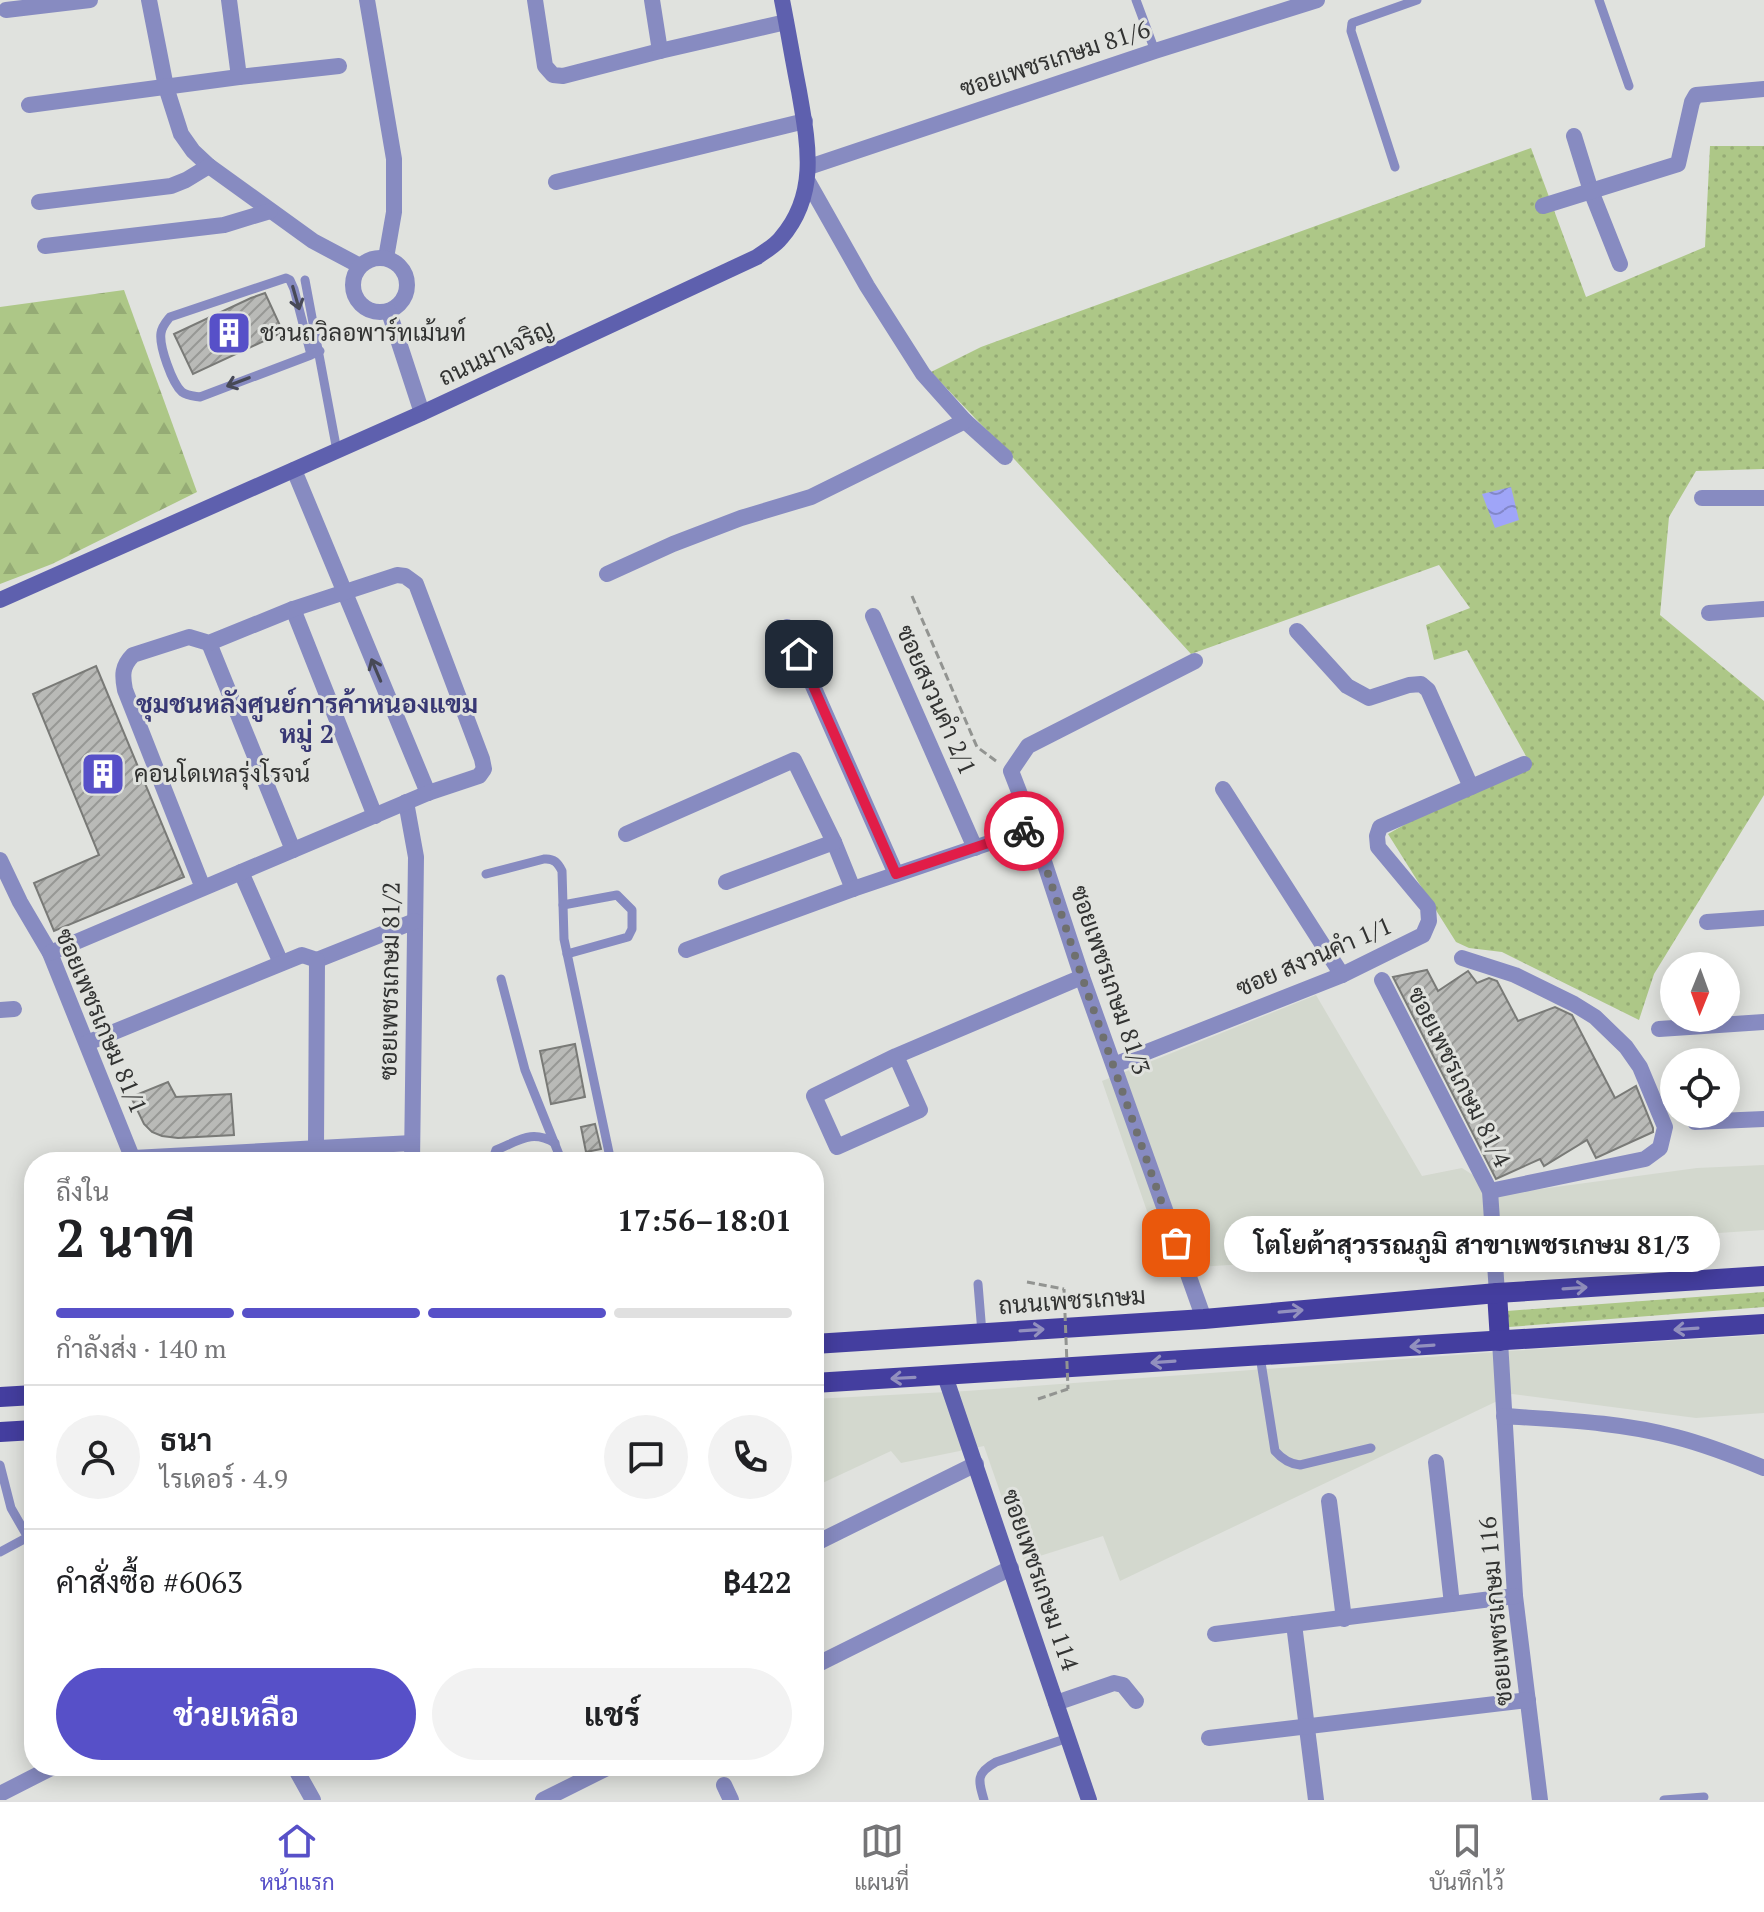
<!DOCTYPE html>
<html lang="th">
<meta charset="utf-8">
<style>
:root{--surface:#fff;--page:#f2f2f2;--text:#202124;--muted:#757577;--line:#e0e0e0;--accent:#5750c8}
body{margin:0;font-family:"PT Serif",Sarabun,serif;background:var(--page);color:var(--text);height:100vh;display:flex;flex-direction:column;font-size:30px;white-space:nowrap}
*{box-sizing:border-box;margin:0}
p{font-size:26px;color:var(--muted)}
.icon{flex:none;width:44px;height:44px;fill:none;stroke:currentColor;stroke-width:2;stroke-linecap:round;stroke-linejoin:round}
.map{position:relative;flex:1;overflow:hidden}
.drawer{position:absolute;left:24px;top:1152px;width:800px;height:624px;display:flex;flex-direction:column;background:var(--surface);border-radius:32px;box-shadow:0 4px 20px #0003}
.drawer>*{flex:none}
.needle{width:52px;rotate:181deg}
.buttons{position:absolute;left:1660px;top:952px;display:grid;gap:16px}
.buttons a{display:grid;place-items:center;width:80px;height:80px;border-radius:50%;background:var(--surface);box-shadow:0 4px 20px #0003;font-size:40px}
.pin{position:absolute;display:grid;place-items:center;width:68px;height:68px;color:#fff;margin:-34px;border-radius:16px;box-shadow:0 4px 12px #0006}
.courier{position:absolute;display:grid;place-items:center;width:80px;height:80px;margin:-40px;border:6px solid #e11d48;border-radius:50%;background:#fff;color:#222;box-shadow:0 2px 10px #0007}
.bubble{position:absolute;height:56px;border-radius:28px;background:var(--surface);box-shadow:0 4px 20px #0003;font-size:26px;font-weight:700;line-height:56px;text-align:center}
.summary em{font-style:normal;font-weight:700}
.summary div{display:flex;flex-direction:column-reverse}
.summary{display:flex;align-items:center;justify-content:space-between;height:136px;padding:0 32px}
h1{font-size:52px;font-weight:700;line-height:60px}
.bar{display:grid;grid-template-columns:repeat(4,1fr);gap:12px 8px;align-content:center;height:96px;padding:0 32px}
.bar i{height:10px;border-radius:6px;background:var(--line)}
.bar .on{background:var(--accent)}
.bar p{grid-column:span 4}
.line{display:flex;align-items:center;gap:20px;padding:0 32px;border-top:2px solid var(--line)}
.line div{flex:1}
.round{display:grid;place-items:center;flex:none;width:84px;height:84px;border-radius:42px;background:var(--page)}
.action{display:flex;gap:16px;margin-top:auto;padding:16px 32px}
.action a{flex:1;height:92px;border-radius:48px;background:var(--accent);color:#fff;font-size:32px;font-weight:700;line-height:92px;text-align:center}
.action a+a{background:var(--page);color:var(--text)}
.tab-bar{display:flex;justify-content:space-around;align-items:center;height:112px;border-top:2px solid var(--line);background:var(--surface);font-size:22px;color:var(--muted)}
.tab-bar a{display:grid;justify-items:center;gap:4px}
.tab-bar .on{color:var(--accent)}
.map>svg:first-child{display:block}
</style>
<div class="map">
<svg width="1764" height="1800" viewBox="0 0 1764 1800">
<defs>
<pattern id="grass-dots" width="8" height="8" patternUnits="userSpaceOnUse" patternTransform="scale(2)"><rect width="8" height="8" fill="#adc787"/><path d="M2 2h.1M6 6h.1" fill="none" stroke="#95ab75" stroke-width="1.8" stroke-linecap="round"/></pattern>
<pattern id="forest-firs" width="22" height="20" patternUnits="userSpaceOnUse" patternTransform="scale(2)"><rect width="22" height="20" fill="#adc787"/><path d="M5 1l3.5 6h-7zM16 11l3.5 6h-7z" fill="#95ab75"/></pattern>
<pattern id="water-waves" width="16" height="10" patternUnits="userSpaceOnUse" patternTransform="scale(2)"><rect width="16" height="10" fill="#9fa5f8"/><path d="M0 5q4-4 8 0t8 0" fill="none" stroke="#8287c9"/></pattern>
<pattern id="building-hatch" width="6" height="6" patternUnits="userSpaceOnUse" patternTransform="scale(2)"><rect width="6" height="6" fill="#b9bab7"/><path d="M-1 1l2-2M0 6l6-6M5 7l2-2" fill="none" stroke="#979895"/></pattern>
</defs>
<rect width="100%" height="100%" fill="#e0e2de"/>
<g fill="#d3d8ce">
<path d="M 1316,995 L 1422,1176 L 1462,1168 L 1503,1194 L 1697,1168 L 1764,1165 L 1764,1230 L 1167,1269 L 1102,1081 Z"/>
<path d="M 1764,1335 L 1764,1413 L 1696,1418 L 1512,1394 L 1120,1581 L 1103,1536 L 1024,1561 L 984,1446 L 901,1463 L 891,1451 L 814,1487 L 814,1399 L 966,1391 L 1510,1351 Z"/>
</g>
<g fill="url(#grass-dots)">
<path d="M 1710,146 L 1764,146 L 1764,469 L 1696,471 L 1669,517 L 1660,615 L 1764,701 L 1764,795 L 1654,974 L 1639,1020 L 1502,952 L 1469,948 L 1456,942 L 1388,834 L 1526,756 L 1467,650 L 1434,660 L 1426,625 L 1470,608 L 1439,565 L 1191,654 L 1016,461 L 931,372 L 981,347 L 1531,148 L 1586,297 L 1705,247 Z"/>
<path d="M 1764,1292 L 1764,1307 L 1509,1327 L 1507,1311 Z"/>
</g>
<path fill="url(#forest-firs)" d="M 124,290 L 197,492 L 52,564 L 0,584 L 0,307 Z"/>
<path fill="url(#water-waves)" d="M 1511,487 L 1519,520 L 1495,528 L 1482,494 Z"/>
<g fill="url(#building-hatch)" stroke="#797a77" stroke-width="2">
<path d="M 265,293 L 283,332 L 193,374 L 174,334 L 251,298 Z"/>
<path d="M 96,666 L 184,877 L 54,931 L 34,883 L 99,855 L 33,694 Z"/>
<path d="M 1427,970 L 1438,991 L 1468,971 L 1477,983 L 1489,978 L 1497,981 L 1518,1021 L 1555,1007 L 1572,1015 L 1615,1098 L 1636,1086 L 1653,1128 L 1653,1132 L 1596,1158 L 1587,1140 L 1544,1166 L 1540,1159 L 1496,1179 L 1393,977 Z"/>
<path d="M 575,1044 L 585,1097 L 551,1104 L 540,1051 Z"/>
<path d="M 168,1082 L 176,1097 L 231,1094 L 234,1135 L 178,1138 L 162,1136 L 152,1132 L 144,1124 L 131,1097 Z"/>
<path d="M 595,1124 L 601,1149 L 586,1152 L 581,1127 Z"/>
</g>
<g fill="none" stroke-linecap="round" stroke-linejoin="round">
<g stroke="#929491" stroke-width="3" stroke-dasharray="8 4" stroke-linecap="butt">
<path d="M 912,596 L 977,747 L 996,761"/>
<path d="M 1027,1282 L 1064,1289"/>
<path d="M 1038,1399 L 1068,1389"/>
</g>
<g stroke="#878bc1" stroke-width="9">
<path d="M 1136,0 L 1155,51"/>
<path d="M 1599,0 L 1629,86"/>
<path d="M 1395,167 L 1351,31 L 1352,23 L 1417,0"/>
<path d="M 305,280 L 337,451"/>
<path d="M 311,355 L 294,289 L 290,280 L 286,278 L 170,317 C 166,322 162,326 161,333 C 159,346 172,383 182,392 C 187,396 194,396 200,397 L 311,355 L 320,351"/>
<path d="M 486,874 L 544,859 C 554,858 558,863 562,871 L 564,939 L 611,1162"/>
<path d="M 563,905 L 617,895 L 632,910 L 632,929 L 628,937 L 567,954"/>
<path d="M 501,979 L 525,1070 L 562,1162"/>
<path d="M 492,1162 L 496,1150 C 519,1141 531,1129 555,1143"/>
<path d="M 978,1284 L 982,1333"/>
<path d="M 1260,1356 L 1275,1451 C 1282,1459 1289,1464 1300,1465 L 1371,1448"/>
<path d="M 0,1465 L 11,1508 L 34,1548"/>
<path d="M 0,1552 L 28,1537"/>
<path d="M 984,1800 C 978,1780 976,1773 996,1762 L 1068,1738"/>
<path d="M 1664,1800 L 1704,1797"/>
</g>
<g stroke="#878bc1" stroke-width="16">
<path d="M 149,0 L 166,87 L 181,134 L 193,151 L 209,166 L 313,241 L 360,266"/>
<path d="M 229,0 L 239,77"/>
<path d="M 367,0 L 394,159 L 394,212 L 386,258"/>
<path d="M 535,0 L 545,66 L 553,75 L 563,76 L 660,51 L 786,22"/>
<path d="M 652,0 L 660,51"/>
<path d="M 6,10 L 90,0"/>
<path d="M 29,105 L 239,77 L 339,66"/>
<path d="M 1574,136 L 1591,191 L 1620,264"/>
<path d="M 809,167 L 1155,51 L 1317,0"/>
<path d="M 556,182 L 805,121"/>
<path d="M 39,202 L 171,186 L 186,180 L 209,166"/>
<path d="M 1543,206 L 1678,164 L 1692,102 L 1696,95 L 1764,89"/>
<path d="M 45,246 L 224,225 L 270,211"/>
<circle cx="380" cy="285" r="27"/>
<path d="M 389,312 L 422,413"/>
<path d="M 965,421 L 1005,457"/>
<path d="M 294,470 L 428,793"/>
<path d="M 1702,498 L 1764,498"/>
<path d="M 607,574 L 673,544 L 741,518 L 811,497 L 965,421 L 923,374 L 867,286 L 807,180"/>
<path d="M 293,609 L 375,816"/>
<path d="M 1709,613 L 1764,609"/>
<path d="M 873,616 L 975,848"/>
<path d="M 787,627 L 896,874"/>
<path d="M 1297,631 L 1347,686 L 1369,698 L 1409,685 L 1421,684 L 1428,690 L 1471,787"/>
<path d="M 209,643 L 293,850"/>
<path d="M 1195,661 L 1028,746 L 1011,771 L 1033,828 L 1082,977 L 1204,1319"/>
<path d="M 1223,789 L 1342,975"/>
<path d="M 406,802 L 416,857 L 412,1162"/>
<path d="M 626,834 L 794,760 L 834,842 L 853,889"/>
<path d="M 0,860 L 20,902 L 50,953 L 134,1162"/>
<path d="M 241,872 L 281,963"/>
<path d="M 726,882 L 834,842"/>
<path d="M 1707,922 L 1764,918"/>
<path d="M 686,950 L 853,889 L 1033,828"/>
<path d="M 50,953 L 428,793 L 479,776 L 484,769 L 482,759 L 416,584 L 405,576 L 397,575 L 293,609 L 209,643 L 189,637 L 133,655 C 122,666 122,675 125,690 L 203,888"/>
<path d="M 1462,958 L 1515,975 L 1574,1004 L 1595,1017 L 1626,1047 L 1640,1067 L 1665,1127 L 1660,1148 L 1645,1159 L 1490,1191"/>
<path d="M 1382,980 L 1490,1191 L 1497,1293"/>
<path d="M 0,1010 L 14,1009"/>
<path d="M 1659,1029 L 1764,1022"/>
<path d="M 87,1043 L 302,955 L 317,960 L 415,921"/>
<path d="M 896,1056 L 920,1110 L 837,1147 L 814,1096 L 896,1056 L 1082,977"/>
<path d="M 1114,1065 L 1342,975 L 1423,935 L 1429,921 L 1428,907 L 1378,847 L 1377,836 L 1380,827 L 1524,764"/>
<path d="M 1695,1122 L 1764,1119"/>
<path d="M 316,1148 L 317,960"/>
<path d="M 133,1158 L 412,1143"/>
<path d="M 1500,1341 L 1515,1596 L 1540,1800"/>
<path d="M 1504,1416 C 1561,1420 1621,1422 1676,1437 C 1707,1445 1735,1456 1764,1468"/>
<path d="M 1436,1462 L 1452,1604"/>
<path d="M 1329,1501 L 1344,1619"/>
<path d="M 814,1544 L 976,1464"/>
<path d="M 1294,1624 L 1316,1800"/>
<path d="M 1215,1634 L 1515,1596"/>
<path d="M 814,1666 L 1011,1568"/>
<path d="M 1056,1703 L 1114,1683 L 1123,1685 L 1136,1701"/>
<path d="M 1209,1738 L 1528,1700"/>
<path d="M 294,1766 L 313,1800"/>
<path d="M 724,1785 L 731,1800"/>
<path d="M 0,1794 L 55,1766"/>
<path d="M 543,1800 L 611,1766"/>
</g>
<g stroke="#5e60ae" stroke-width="16">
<path d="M 0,600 L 422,413 L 757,257 C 765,251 775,246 781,238 C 819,194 808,143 799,91 C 793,61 788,30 782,0"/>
<path d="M 945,1376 L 1089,1800"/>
</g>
<g stroke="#443e9f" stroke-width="20">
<path d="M 1497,1293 L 1500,1341"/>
<path d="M 814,1344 L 1204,1319 L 1497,1293 L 1764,1276"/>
<path d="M 814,1383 L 1764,1324"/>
<path d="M 0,1397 L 34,1395"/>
<path d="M 0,1432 L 34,1430"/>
</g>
<path stroke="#929491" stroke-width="3" stroke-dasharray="8 4" stroke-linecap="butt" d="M 1064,1289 L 1068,1389"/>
</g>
<defs><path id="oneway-shaft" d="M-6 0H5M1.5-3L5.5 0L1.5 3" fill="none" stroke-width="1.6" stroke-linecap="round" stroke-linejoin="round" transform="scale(2)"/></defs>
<g stroke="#474956">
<use href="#oneway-shaft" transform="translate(296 298) rotate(74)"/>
<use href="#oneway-shaft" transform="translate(238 382) rotate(159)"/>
<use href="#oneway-shaft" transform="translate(376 670) rotate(-113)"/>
</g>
<g stroke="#9290be">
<use href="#oneway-shaft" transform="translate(1575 1288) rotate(-4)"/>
<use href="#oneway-shaft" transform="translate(1291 1311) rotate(-5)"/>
<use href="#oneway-shaft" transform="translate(1686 1329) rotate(176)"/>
<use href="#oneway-shaft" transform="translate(1032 1330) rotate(-4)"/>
<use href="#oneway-shaft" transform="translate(1422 1346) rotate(176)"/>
<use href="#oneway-shaft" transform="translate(1163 1362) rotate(176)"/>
<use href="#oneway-shaft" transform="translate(903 1378) rotate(177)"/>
</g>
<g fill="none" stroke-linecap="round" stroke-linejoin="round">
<path stroke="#6f706e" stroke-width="8" stroke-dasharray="0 14.4" d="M 1024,831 L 1033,828 L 1082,977 L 1176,1243"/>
<path stroke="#e11d48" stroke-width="10" d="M 799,654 L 896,874 L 1024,831"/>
</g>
<defs>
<g id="building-square" transform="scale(2.3)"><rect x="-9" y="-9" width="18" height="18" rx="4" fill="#5750c8" stroke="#e0e2de"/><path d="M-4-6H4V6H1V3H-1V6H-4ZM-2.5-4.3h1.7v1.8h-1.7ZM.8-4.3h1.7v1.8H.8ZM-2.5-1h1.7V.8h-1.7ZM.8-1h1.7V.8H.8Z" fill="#fff"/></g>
</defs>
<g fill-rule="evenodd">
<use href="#building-square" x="229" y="333"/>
<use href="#building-square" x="103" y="774"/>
</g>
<g text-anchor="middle" stroke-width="6" stroke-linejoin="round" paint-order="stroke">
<g font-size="24" fill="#323332" stroke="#e0e2de">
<text transform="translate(1055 59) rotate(-18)" y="8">ซอยเพชรเกษม 81/6</text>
<text transform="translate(496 353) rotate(-25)" y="8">ถนนมาเจริญ</text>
<text transform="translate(936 700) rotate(66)" y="8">ซอยสงวนคำ 2/1</text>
<text transform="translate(1314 957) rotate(-23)" y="8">ซอย สงวนคำ 1/1</text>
<text transform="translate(1110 980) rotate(71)" y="8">ซอยเพชรเกษม 81/3</text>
<text transform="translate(390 981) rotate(-89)" y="8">ซอยเพชรเกษม 81/2</text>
<text transform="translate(101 1021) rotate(67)" y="8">ซอยเพชรเกษม 81/1</text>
<text transform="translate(1459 1077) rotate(63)" y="8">ซอยเพชรเกษม 81/4</text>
<text transform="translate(1072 1301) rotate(-4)" y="8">ถนนเพชรเกษม</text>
<text transform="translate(1040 1580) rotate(71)" y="8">ซอยเพชรเกษม 114</text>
<text transform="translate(1496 1611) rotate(-95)" y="8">ซอยเพชรเกษม 116</text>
</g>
<g font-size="24" fill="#323332" stroke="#e0e2de" text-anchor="start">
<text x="260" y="341">ชวนถวิลอพาร์ทเม้นท์</text>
<text x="134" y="782">คอนโดเทลรุ่งโรจน์</text>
</g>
<g font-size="26" font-weight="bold" fill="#383874" stroke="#e0e2de">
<text x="307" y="713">ชุมชนหลังศูนย์การค้าหนองแขม<tspan x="307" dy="30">หมู่ 2</tspan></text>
</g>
</g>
</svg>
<div class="buttons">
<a><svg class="needle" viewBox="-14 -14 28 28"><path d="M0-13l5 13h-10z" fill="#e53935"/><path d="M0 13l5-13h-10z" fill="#757577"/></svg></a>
<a><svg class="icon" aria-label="locate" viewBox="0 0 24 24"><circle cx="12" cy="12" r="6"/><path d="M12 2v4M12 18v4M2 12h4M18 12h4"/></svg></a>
</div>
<div class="pin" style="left:1176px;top:1243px;background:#ea580c"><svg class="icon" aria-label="bag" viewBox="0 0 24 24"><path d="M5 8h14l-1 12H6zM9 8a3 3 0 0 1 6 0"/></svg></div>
<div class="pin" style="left:799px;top:654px;background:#1f2937"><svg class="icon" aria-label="home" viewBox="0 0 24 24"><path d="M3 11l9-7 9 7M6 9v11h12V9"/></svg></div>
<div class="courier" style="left:1024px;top:831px"><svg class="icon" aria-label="bike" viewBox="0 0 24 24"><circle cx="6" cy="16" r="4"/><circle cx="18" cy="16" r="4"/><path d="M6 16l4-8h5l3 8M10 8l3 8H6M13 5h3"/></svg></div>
<div class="bubble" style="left:1224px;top:1216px;width:496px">โตโยต้าสุวรรณภูมิ สาขาเพชรเกษม 81/3</div>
<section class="drawer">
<div class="summary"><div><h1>2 นาที</h1><p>ถึงใน</p></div><em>17:56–18:01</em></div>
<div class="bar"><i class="on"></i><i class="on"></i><i class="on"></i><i></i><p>กำลังส่ง · 140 m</p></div>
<div class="line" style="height:144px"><a class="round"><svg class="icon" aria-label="person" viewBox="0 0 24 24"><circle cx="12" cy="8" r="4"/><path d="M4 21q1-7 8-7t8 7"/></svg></a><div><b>ธนา</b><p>ไรเดอร์ · 4.9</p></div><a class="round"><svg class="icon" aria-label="chat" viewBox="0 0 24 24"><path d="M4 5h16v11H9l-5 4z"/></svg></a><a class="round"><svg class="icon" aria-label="phone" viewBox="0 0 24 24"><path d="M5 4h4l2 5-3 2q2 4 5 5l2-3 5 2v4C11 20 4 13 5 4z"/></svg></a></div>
<div class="line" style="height:104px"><div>คำสั่งซื้อ #6063</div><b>฿422</b></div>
<div class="action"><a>ช่วยเหลือ</a><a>แชร์</a></div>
</section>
</div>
<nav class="tab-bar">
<a class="on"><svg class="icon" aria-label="home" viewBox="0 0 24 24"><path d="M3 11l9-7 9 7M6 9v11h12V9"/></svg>หน้าแรก</a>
<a><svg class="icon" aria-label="map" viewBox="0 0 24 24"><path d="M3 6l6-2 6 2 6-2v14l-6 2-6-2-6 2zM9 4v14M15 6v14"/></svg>แผนที่</a>
<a><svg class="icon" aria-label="saved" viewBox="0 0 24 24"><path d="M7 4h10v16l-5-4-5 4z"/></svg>บันทึกไว้</a>
</nav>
